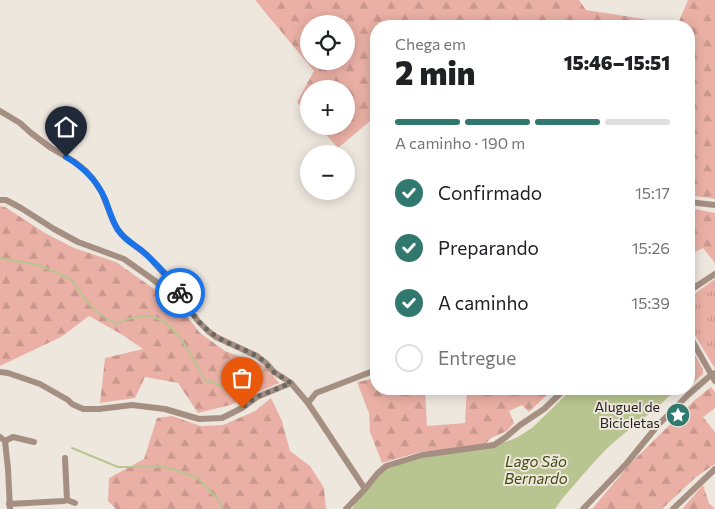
<!DOCTYPE html>
<html lang="pt">
<meta charset="utf-8">
<style>
:root{--surface:#fff;--page:#f6f6f6;--text:#202124;--muted:#757577;--line:#e0e0e0;--accent:#31786f}
body{margin:0;font-family:Commissioner,sans-serif;background:var(--page);color:var(--text);height:100vh;display:flex;flex-direction:column;font-size:19px;white-space:nowrap}
*{box-sizing:border-box;margin:0}
p{font-size:16px;color:var(--muted)}
.icon{flex:none;width:28px;height:28px;fill:none;stroke:currentColor;stroke-width:2;stroke-linecap:round;stroke-linejoin:round}
.map{position:relative;flex:1;overflow:hidden}
.drawer{position:absolute;left:370px;top:20px;width:325px;height:375px;display:flex;flex-direction:column;background:var(--surface);border-radius:20px;box-shadow:0 2px 12px #0003}
.drawer>*{flex:none}
.controls{position:absolute;left:300px;top:15px;display:grid;gap:10px}
.controls a{display:grid;place-items:center;width:55px;height:55px;border-radius:50%;background:var(--surface);box-shadow:0 2px 12px #0003;font-size:25px}
.pin{position:absolute;display:grid;place-items:center;width:42px;height:42px;color:#fff;margin:-51px -21px;border-radius:50% 50% 50% 0;rotate:-45deg;box-shadow:0 0 5px #0007}
.pin .icon{rotate:45deg}
.courier{position:absolute;display:grid;place-items:center;width:50px;height:50px;margin:-25px;border:4px solid #1a73e8;border-radius:50%;background:#fff;color:#222;box-shadow:0 1px 6px #0007}
.head em{font-style:normal;font-weight:800}
.head div{display:flex;flex-direction:column-reverse}
.head{display:flex;align-items:center;justify-content:space-between;height:85px;padding:0 25px}
h1{font-size:32px;font-weight:800;line-height:38px}
.bar{display:grid;grid-template-columns:repeat(4,1fr);gap:8px 5px;align-content:center;height:60px;padding:0 25px}
.bar i{height:6px;border-radius:4px;background:var(--line)}
.bar .current{background:var(--accent)}
.bar p{grid-column:span 4}
ol{padding:0 25px;list-style:none}
li{display:flex;align-items:center;gap:15px;height:55px}
li p{margin-inline-start:auto}
li .icon{padding:5px;border-radius:50%;background:var(--accent);color:#fff;stroke-width:4}
li:last-child{color:var(--muted)}
li i{width:28px;height:28px;border:2px solid var(--line);border-radius:50%}
.map>svg:first-child{display:block}
</style>
<div class="map">
<svg width="715" height="509" viewBox="0 0 715 509">
<defs>
<pattern id="grass-tufts" width="24" height="20" patternUnits="userSpaceOnUse" patternTransform="scale(1.25)"><rect width="24" height="20" fill="#eab0a5"/><path d="M3 7l-1-3M5 7V3M7 7l1-3M15 17l-1-3M17 17v-4M19 17l1-3" fill="none" stroke="#c9978e"/></pattern>
<pattern id="forest-firs" width="22" height="20" patternUnits="userSpaceOnUse" patternTransform="scale(1.25)"><rect width="22" height="20" fill="#eab0a5"/><path d="M5 1l3.5 6h-7zM16 11l3.5 6h-7z" fill="#c9978e"/></pattern>
</defs>
<rect width="100%" height="100%" fill="#eee7de"/>
<g fill="url(#grass-tufts)">
<path d="M 715,279 L 715,366 L 714,367 L 689,325 L 689,298 Z"/>
<path d="M 689,345 L 703,369 L 703,374 L 689,386 Z"/>
</g>
<g fill="url(#forest-firs)" fill-rule="evenodd">
<path d="M 255,0 L 579,0 L 586,10 L 644,19 L 652,26 L 376,26 L 376,116 L 338,148 L 318,126 L 346,126 L 346,89 L 309,89 L 309,115 L 297,102 L 314,71 ZM 309,24 L 346,24 L 346,61 L 309,61 Z"/>
<path d="M 688,0 L 715,0 L 715,199 L 689,195 L 689,26 L 677,26 Z"/>
<path d="M 0,206 L 5,207 L 45,233 L 74,248 L 116,262 L 181,308 L 200,333 L 225,351 L 259,363 L 266,367 L 279,383 L 230,405 L 198,413 L 178,383 L 145,377 L 135,398 L 100,403 L 105,358 L 143,349 L 121,334 L 89,316 L 61,337 L 0,366 Z"/>
<path d="M 689,208 L 715,213 L 715,263 L 703,248 L 689,255 Z"/>
<path d="M 376,378 L 376,389 L 425,389 L 427,426 L 465,423 L 467,389 L 553,389 L 529,412 L 522,405 L 509,411 L 514,423 L 507,431 L 491,438 L 484,445 L 420,452 L 382,463 L 370,432 L 369,413 L 357,382 Z"/>
<path d="M 711,387 L 715,392 L 715,408 L 703,417 L 715,432 L 715,464 L 696,477 L 662,509 L 592,509 L 630,464 L 696,399 Z"/>
<path d="M 271,398 L 282,421 L 290,451 L 310,466 L 324,488 L 326,509 L 116,509 L 108,501 L 109,478 L 144,459 L 157,418 L 172,416 L 201,426 L 223,425 L 255,411 Z"/>
<path d="M 703,485 L 709,503 L 715,509 L 682,509 Z"/>
</g>
<path fill="#b9c590" d="M 572,389 L 676,389 C 658,409 635,424 614,442 C 595,459 579,480 562,499 L 555,509 L 352,509 L 362,490 L 387,468 L 406,461 L 474,448 L 493,442 L 505,442 L 516,438 L 532,428 Z"/>
<g fill="none" stroke-linecap="round" stroke-linejoin="round">
<g stroke="#b9c590" stroke-width="2">
<path d="M 0,258 L 39,265 L 71,279 L 94,310 L 116,324 C 126,319 144,313 154,317 C 178,325 193,359 205,380 L 232,389 L 264,369"/>
<path d="M 72,448 L 118,467 L 166,467 L 198,478 L 221,503 L 222,509"/>
</g>
<g stroke="#a58f82" stroke-width="6">
<path d="M 0,111 L 20,123 L 31,133 L 51,148 L 75,162 L 86,171 L 93,179 L 102,193 L 113,221 L 118,230 L 126,239 L 147,255 L 172,283 L 179,290 L 186,305 L 198,321 L 208,331 L 216,337 L 257,356 L 266,363 L 274,372 L 291,383 L 308,403 L 365,489"/>
<path d="M 0,200 L 6,200 L 21,208 L 54,229 L 78,242 L 124,259 L 151,278 L 185,304"/>
<path d="M 689,202 L 715,205"/>
<path d="M 689,291 L 715,274"/>
<path d="M 689,335 L 715,381"/>
<path d="M 0,372 L 8,373 L 40,384 L 68,400 L 72,404 L 83,409 L 99,409 L 132,405 L 165,409 L 199,419 L 222,418 L 242,408 L 257,397 L 291,383"/>
<path d="M 308,403 L 316,393 L 376,370"/>
<path d="M 0,437 L 5,441 L 8,469 L 10,509"/>
<path d="M 5,441 L 13,437 L 34,442"/>
<path d="M 65,458 L 67,500"/>
<path d="M 9,504 L 64,501 L 67,500 L 75,503"/>
<path d="M 346,509 L 365,489 L 377,474 L 386,466 L 422,455 L 494,445 L 506,437 L 520,425 L 544,409 L 565,389"/>
<path d="M 583,509 L 627,463 L 658,425 L 688,395 L 711,375 L 715,373"/>
<path d="M 673,509 L 715,469"/>
</g>
</g>
<g fill="none" stroke-linecap="round" stroke-linejoin="round">
<path stroke="#6b6762" stroke-width="5" stroke-dasharray="0 9" d="M 180,293 C 191,316 206,333 230,344 C 239,348 249,351 258,357 C 265,361 269,368 275,373 C 280,376 286,380 291,383 L 256,397 L 242,408"/>
<path stroke="#1a73e8" stroke-width="6" d="M 66,157 C 83,167 97,180 105,199 C 109,209 112,221 118,230 C 124,239 133,244 141,250 C 152,259 173,281 180,293"/>
</g>
<defs>
<g id="sight-disc" transform="scale(1.25)"><circle r="9.5" fill="#31786f" stroke="#eee7de"/><path d="M0-6L1.8-2.2L6-1.7L2.9 1.2L3.7 5.4L0 3.3L-3.7 5.4L-2.9 1.2L-6-1.7L-1.8-2.2Z" fill="#fff"/></g>
</defs>
<g fill-rule="evenodd">
<use href="#sight-disc" x="678" y="415"/>
</g>
<g text-anchor="middle" stroke-width="4" stroke-linejoin="round" paint-order="stroke">
<g font-size="14" fill="#25221f" stroke="#eee7de" text-anchor="end">
<text x="660" y="412">Aluguel de<tspan x="660" dy="16">Bicicletas</tspan></text>
</g>
<g font-size="15" font-style="italic" fill="#424c10" stroke="#eee7de">
<text x="536" y="467">Lago São<tspan x="536" dy="17">Bernardo</tspan></text>
</g>
</g>
</svg>
<div class="controls">
<a><svg class="icon" aria-label="locate" viewBox="0 0 24 24"><circle cx="12" cy="12" r="6"/><path d="M12 2v4M12 18v4M2 12h4M18 12h4"/></svg></a>
<a>+</a>
<a>−</a>
</div>
<div class="pin" style="left:242px;top:408px;background:#ea580c"><svg class="icon" aria-label="bag" viewBox="0 0 24 24"><path d="M5 8h14l-1 12H6zM9 8a3 3 0 0 1 6 0"/></svg></div>
<div class="pin" style="left:66px;top:157px;background:#1f2937"><svg class="icon" aria-label="home" viewBox="0 0 24 24"><path d="M3 11l9-7 9 7M6 9v11h12V9"/></svg></div>
<div class="courier" style="left:180px;top:293px"><svg class="icon" aria-label="bike" viewBox="0 0 24 24"><circle cx="6" cy="16" r="4"/><circle cx="18" cy="16" r="4"/><path d="M6 16l4-8h5l3 8M10 8l3 8H6M13 5h3"/></svg></div>
<section class="drawer">
<div class="head"><div><h1>2 min</h1><p>Chega em</p></div><em>15:46–15:51</em></div>
<div class="bar"><i class="current"></i><i class="current"></i><i class="current"></i><i></i><p>A caminho · 190 m</p></div>
<ol>
<li><svg class="icon" aria-label="check" viewBox="0 0 24 24"><path d="M5 12l5 5 9-10"/></svg>Confirmado<p>15:17</p></li>
<li><svg class="icon" aria-label="check" viewBox="0 0 24 24"><path d="M5 12l5 5 9-10"/></svg>Preparando<p>15:26</p></li>
<li><svg class="icon" aria-label="check" viewBox="0 0 24 24"><path d="M5 12l5 5 9-10"/></svg>A caminho<p>15:39</p></li>
<li><i></i>Entregue</li>
</ol>
</section>
</div>
